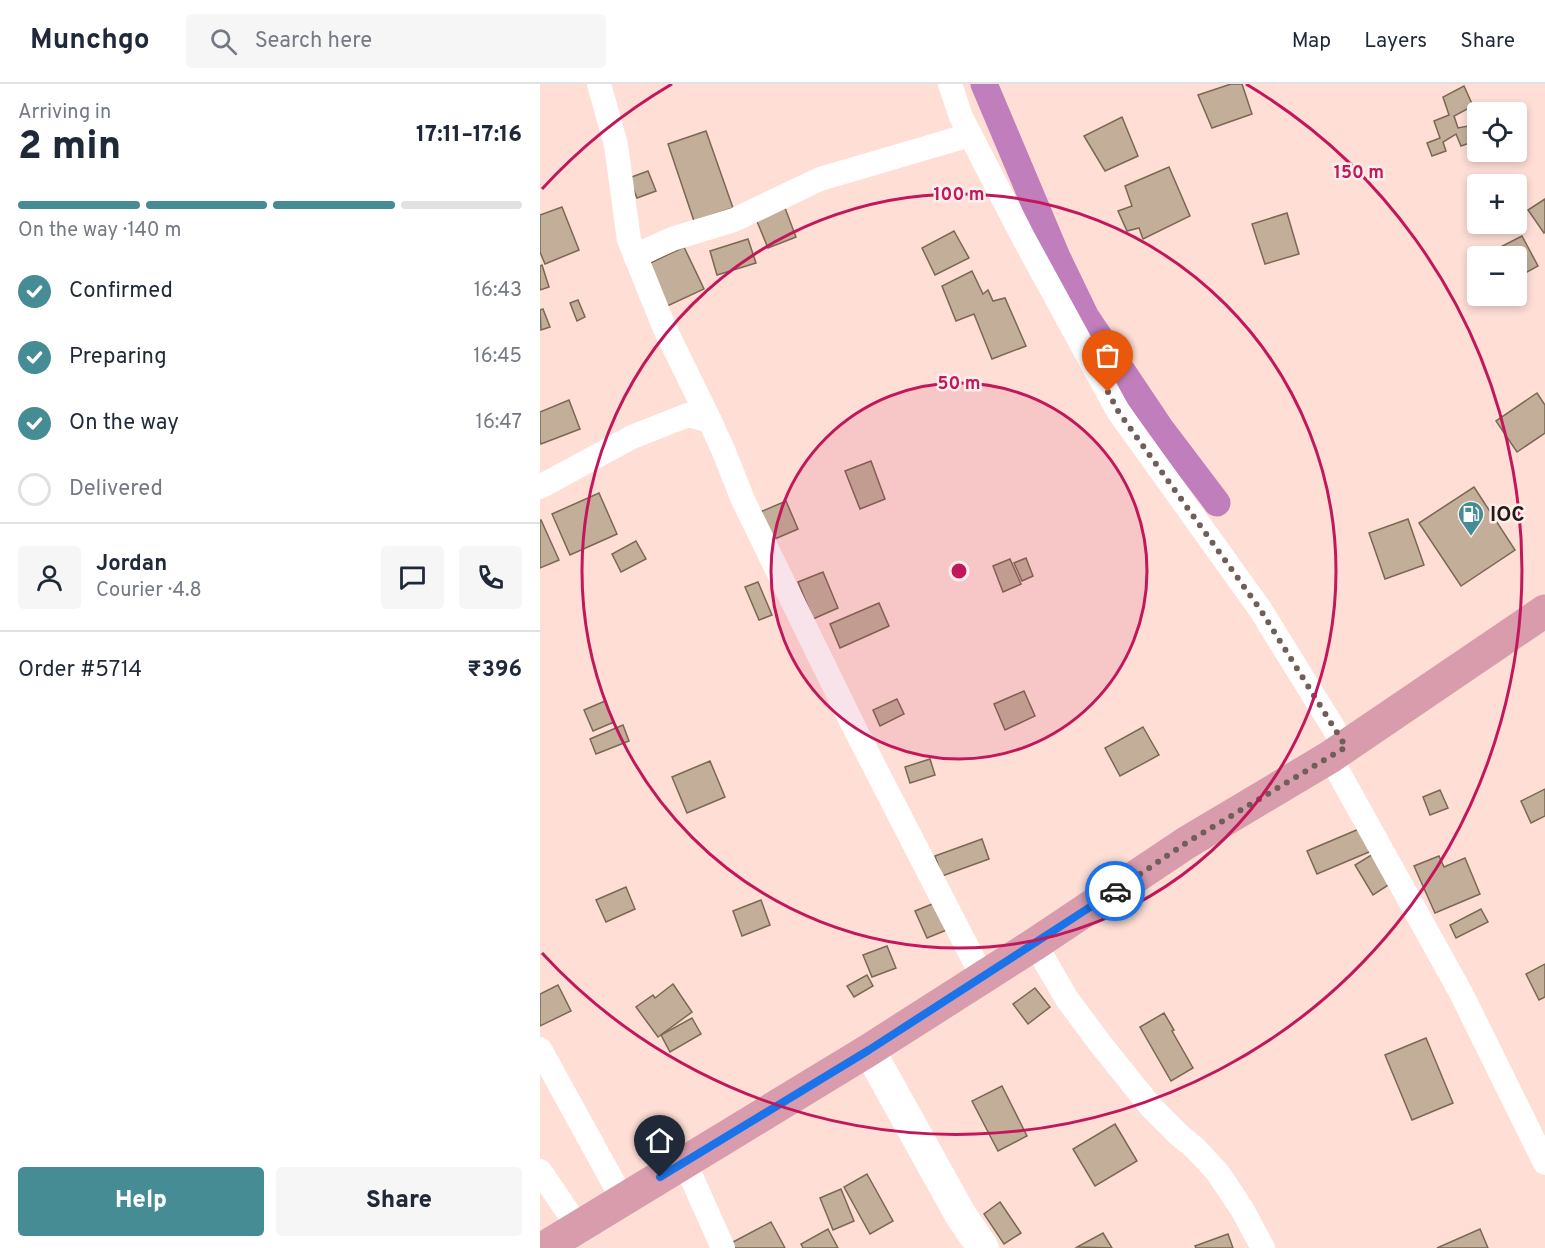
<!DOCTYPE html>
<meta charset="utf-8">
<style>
:root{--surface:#fff;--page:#f6f6f7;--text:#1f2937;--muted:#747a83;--line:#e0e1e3;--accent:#458c94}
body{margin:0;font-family:Overpass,sans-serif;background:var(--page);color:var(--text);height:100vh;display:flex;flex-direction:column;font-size:22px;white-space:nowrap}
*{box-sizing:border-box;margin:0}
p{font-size:20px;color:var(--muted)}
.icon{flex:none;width:33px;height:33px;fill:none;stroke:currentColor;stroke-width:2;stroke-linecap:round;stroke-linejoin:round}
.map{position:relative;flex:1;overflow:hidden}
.details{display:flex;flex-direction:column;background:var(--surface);width:540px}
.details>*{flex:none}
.tools{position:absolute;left:927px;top:18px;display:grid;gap:12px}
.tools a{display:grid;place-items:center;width:60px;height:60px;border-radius:6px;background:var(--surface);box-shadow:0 3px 9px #0003;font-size:30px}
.pin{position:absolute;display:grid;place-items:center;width:51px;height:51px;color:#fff;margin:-62px -26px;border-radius:50% 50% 50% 0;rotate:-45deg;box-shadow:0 0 6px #0007}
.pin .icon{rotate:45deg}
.courier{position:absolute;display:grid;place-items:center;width:60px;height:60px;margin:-30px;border:4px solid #1a73e8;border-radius:50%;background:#fff;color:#222;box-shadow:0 2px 8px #0007}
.summary em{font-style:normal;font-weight:800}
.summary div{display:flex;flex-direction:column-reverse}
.summary{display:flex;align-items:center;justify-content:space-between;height:102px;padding:0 18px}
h1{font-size:39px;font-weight:800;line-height:45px}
.bar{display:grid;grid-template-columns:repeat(4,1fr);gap:9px 6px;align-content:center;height:72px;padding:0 18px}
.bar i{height:8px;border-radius:4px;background:var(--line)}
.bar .selected{background:var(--accent)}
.bar p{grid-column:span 4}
.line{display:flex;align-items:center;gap:15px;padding:0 18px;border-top:2px solid var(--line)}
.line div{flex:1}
.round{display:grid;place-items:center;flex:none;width:63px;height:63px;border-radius:6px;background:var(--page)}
ol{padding:0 18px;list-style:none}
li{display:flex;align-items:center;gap:18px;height:66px}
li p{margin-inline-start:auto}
li .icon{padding:6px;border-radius:50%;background:var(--accent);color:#fff;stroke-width:4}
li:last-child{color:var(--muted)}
li i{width:33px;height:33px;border:3px solid var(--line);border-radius:50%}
.button{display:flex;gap:12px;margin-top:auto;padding:12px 18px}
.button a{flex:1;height:69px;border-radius:6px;background:var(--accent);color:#fff;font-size:24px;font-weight:800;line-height:69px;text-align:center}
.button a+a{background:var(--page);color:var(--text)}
header{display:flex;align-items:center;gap:36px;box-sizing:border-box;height:84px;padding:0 30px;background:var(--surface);border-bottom:2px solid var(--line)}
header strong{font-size:28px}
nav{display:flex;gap:33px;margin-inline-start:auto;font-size:21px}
.search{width:420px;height:54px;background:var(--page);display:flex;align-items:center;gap:15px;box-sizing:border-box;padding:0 21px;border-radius:6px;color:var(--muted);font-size:22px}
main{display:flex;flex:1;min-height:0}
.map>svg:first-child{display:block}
</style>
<header>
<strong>Munchgo</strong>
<div class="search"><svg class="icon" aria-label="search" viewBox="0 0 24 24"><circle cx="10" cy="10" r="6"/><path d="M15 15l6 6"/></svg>Search here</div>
<nav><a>Map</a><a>Layers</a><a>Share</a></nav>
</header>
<main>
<section class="details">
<div class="summary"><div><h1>2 min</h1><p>Arriving in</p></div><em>17:11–17:16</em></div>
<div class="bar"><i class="selected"></i><i class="selected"></i><i class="selected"></i><i></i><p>On the way · 140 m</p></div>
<ol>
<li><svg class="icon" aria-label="check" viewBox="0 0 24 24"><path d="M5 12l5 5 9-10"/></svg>Confirmed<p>16:43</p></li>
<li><svg class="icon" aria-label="check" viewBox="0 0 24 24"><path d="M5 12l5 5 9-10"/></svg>Preparing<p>16:45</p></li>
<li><svg class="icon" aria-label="check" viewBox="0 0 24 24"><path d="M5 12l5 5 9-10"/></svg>On the way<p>16:47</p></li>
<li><i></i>Delivered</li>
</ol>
<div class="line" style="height:108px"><a class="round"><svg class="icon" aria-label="person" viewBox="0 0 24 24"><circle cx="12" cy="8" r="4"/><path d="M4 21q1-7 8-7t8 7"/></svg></a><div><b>Jordan</b><p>Courier · 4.8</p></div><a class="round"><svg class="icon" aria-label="chat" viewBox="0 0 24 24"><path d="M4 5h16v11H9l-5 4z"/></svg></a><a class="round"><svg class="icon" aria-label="phone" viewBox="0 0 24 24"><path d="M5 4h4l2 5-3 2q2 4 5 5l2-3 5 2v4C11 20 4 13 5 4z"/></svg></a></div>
<div class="line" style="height:78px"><div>Order #5714</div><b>₹396</b></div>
<div class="button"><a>Help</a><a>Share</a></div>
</section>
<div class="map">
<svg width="1005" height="1164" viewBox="0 0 1005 1164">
<rect width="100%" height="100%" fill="#feded5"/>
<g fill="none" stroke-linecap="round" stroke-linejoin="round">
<path stroke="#c07ebc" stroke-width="27" d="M 444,0 L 517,173 L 546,233 L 621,345 L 677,419"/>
</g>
<g fill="#c3af99" stroke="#7a6853" stroke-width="1.5">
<path d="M 691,0 L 702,0 L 712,30 L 672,44 L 658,11 Z"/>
<path d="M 924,2 L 933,22 L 914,32 L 918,44 L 933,41 L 938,56 L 921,62 L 916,50 L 903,58 L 906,67 L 892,72 L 887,59 L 900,54 L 894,37 L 909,31 L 903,13 Z"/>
<path d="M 582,33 L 598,72 L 565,87 L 544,52 Z"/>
<path d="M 166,47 L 193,124 L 154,137 L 128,60 Z"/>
<path d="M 629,83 L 650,132 L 603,155 L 599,144 L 587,147 L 578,127 L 592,122 L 585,102 Z"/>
<path d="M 108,87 L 116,107 L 97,114 L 89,94 Z"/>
<path d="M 1005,115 L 1005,148 L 1004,149 L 988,126 Z"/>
<path d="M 22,123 L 39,166 L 5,180 L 0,168 L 0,131 Z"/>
<path d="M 245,124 L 256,153 L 228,164 L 216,135 Z"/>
<path d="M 747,129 L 759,170 L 725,180 L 712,140 Z"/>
<path d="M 414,147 L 429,174 L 395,191 L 382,164 Z"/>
<path d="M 982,152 L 998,182 L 976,194 L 976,172 L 943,172 Z"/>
<path d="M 208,155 L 216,179 L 177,191 L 170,167 Z"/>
<path d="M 144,163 L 164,205 L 123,224 L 104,182 Z"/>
<path d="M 2,181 L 9,203 L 0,206 L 0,182 Z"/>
<path d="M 432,187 L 443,210 L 448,206 L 453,217 L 465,214 L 486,262 L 452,275 L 434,230 L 416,237 L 402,202 Z"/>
<path d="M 38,216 L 45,233 L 37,237 L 30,219 Z"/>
<path d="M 3,225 L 10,243 L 1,246 L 0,226 Z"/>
<path d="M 997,309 L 1005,321 L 1005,349 L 977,368 L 956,337 Z"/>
<path d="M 29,316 L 40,345 L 1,360 L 0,357 L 0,328 Z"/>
<path d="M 331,377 L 345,415 L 320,425 L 305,387 Z"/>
<path d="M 934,403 L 975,466 L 921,502 L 879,439 Z"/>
<path d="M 59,409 L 77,450 L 30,471 L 12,430 Z"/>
<path d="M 246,417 L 258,445 L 230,457 L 218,429 Z"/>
<path d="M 868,435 L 884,481 L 845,495 L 829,449 Z"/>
<path d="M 0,436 L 1,436 L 19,476 L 0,484 Z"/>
<path d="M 96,457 L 106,475 L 81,488 L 72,470 Z"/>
<path d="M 486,474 L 493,492 L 482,497 L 474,479 Z"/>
<path d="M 470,475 L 481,500 L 463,508 L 453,482 Z"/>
<path d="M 283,488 L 298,524 L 273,535 L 258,498 Z"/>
<path d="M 218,498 L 232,531 L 219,536 L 205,503 Z"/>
<path d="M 339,519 L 349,542 L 300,564 L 290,540 Z"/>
<path d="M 484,607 L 495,632 L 465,646 L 454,620 Z"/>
<path d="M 357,615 L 364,630 L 340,642 L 333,626 Z"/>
<path d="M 65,617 L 74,638 L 53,647 L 44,626 Z"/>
<path d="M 83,641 L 89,657 L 56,670 L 50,655 Z"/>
<path d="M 603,643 L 619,671 L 580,692 L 565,664 Z"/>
<path d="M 390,675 L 395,691 L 370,699 L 365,683 Z"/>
<path d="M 170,677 L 185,713 L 147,729 L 132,693 Z"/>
<path d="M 1005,705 L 1005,732 L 991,739 L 981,717 Z"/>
<path d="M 900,706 L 908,724 L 890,731 L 883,713 Z"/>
<path d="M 826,742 L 836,765 L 777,790 L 767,767 Z"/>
<path d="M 442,755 L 449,775 L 402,792 L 395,772 Z"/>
<path d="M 838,767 L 856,796 L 833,811 L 815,781 Z"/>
<path d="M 899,772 L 904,783 L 925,774 L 940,810 L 895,829 L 874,782 Z"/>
<path d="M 86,803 L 95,825 L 66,838 L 56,816 Z"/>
<path d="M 221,816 L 230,841 L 202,852 L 193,827 Z"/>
<path d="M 397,818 L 409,845 L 387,854 L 375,827 Z"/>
<path d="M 941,825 L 948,838 L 916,854 L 910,841 Z"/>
<path d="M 347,862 L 356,884 L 332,893 L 323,871 Z"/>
<path d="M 1005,880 L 1005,913 L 999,916 L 986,890 Z"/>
<path d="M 327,891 L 333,902 L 314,913 L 307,902 Z"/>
<path d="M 133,900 L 152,928 L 118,953 L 96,923 L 113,911 L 115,914 Z"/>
<path d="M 18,901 L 31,927 L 0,942 L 0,910 Z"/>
<path d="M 495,904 L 510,923 L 488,940 L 473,920 Z"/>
<path d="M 624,929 L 634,946 L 632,947 L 653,984 L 631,997 L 600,943 Z"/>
<path d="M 152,934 L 161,950 L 130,968 L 121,951 Z"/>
<path d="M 886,954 L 913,1019 L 872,1036 L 845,971 Z"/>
<path d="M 462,1002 L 487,1052 L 458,1067 L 432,1017 Z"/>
<path d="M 575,1040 L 597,1077 L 555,1102 L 533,1065 Z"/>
<path d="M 327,1090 L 353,1137 L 330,1150 L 304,1103 Z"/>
<path d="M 301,1105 L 314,1137 L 293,1146 L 280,1114 Z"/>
<path d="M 460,1118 L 481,1149 L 464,1160 L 444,1130 Z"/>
<path d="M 231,1138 L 245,1164 L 194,1164 L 191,1159 Z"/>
<path d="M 288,1145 L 298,1164 L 263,1164 L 261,1160 Z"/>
<path d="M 940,1145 L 948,1164 L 897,1164 Z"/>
<path d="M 563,1149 L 572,1164 L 537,1163 Z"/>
<path d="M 688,1150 L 693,1164 L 656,1164 L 655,1162 Z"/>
</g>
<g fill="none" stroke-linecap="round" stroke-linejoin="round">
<g stroke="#fff" stroke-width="24">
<path d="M 59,0 L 76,61 L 89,156 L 125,245 L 170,337"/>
<path d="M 410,0 L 421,33 L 484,155 L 578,327 L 720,525 L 806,664"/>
<path d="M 95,172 L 132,155 L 194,136 L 280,95 L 430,51"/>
<path d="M 0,403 L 92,353 L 148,331 L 170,337 L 184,368 L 203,416 L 314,643 L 442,892"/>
<path d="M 790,673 L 921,909 L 1005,1079"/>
<path d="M 495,860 L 527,915 L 562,962 L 611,1023 L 639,1051 L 656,1065 L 678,1089 L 702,1125 L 723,1164"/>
<path d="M 0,965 L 83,1116"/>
<path d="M 145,1079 L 183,1164"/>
<path d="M 0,1087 L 38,1143"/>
</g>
<path stroke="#fff" stroke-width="32" d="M 329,966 L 420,1130 L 443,1164"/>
<path stroke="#d89cac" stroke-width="33" d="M 4,1164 L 329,966 L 495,860 L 646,759 L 790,673 L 1005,527"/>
</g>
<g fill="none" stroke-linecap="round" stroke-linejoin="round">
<path stroke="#705e59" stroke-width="6" stroke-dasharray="0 10.8" d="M 568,308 L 578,327 L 720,525 L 806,663 L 646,759 L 575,807"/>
<path stroke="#1a73e8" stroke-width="8" d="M 120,1093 L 329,966 L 575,807"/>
</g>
<circle cx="419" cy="487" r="188" fill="#c2185b" fill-opacity=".12"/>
<g fill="none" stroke="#c2185b" stroke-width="3">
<circle cx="419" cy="487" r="188"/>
<circle cx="419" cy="487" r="377"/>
<path d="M2 105A565 565 0 0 1 132 0M706 0A565 565 0 1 1 2 869"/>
</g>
<defs>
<g id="fuel-pin" transform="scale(1.35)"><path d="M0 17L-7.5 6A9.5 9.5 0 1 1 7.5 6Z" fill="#458c94" stroke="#fdf0ec"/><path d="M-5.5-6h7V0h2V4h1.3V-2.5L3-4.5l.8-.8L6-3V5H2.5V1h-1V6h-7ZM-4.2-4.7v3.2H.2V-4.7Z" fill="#fff"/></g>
</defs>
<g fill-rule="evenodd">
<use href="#fuel-pin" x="931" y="430"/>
</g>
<g text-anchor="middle" stroke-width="5" stroke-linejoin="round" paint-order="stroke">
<g font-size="21" font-weight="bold" fill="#241916" stroke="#fdf0ec" text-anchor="start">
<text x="950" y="437">IOC</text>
</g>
</g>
<circle cx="419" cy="487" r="9" fill="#c2185b" stroke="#fdf0ec" stroke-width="3"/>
<g font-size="18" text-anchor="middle" font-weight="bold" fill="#c2185b" stroke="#fdf0ec" stroke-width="5" stroke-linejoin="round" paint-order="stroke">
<text x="819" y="94">150 m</text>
<text x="419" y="116">100 m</text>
<text x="419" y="305">50 m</text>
</g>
</svg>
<div class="tools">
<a><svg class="icon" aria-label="locate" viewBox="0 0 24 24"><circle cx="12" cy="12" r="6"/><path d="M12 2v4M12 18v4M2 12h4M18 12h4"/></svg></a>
<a>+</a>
<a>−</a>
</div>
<div class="pin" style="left:568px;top:308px;background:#ea580c"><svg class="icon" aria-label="bag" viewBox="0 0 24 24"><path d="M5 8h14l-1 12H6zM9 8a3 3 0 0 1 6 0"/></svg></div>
<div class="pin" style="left:120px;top:1093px;background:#1f2937"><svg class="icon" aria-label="home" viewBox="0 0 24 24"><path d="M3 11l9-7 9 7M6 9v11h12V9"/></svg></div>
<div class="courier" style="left:575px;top:807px"><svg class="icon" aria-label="car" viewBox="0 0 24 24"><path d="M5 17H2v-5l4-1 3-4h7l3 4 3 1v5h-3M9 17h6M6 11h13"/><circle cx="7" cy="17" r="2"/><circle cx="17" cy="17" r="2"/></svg></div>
</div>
</main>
